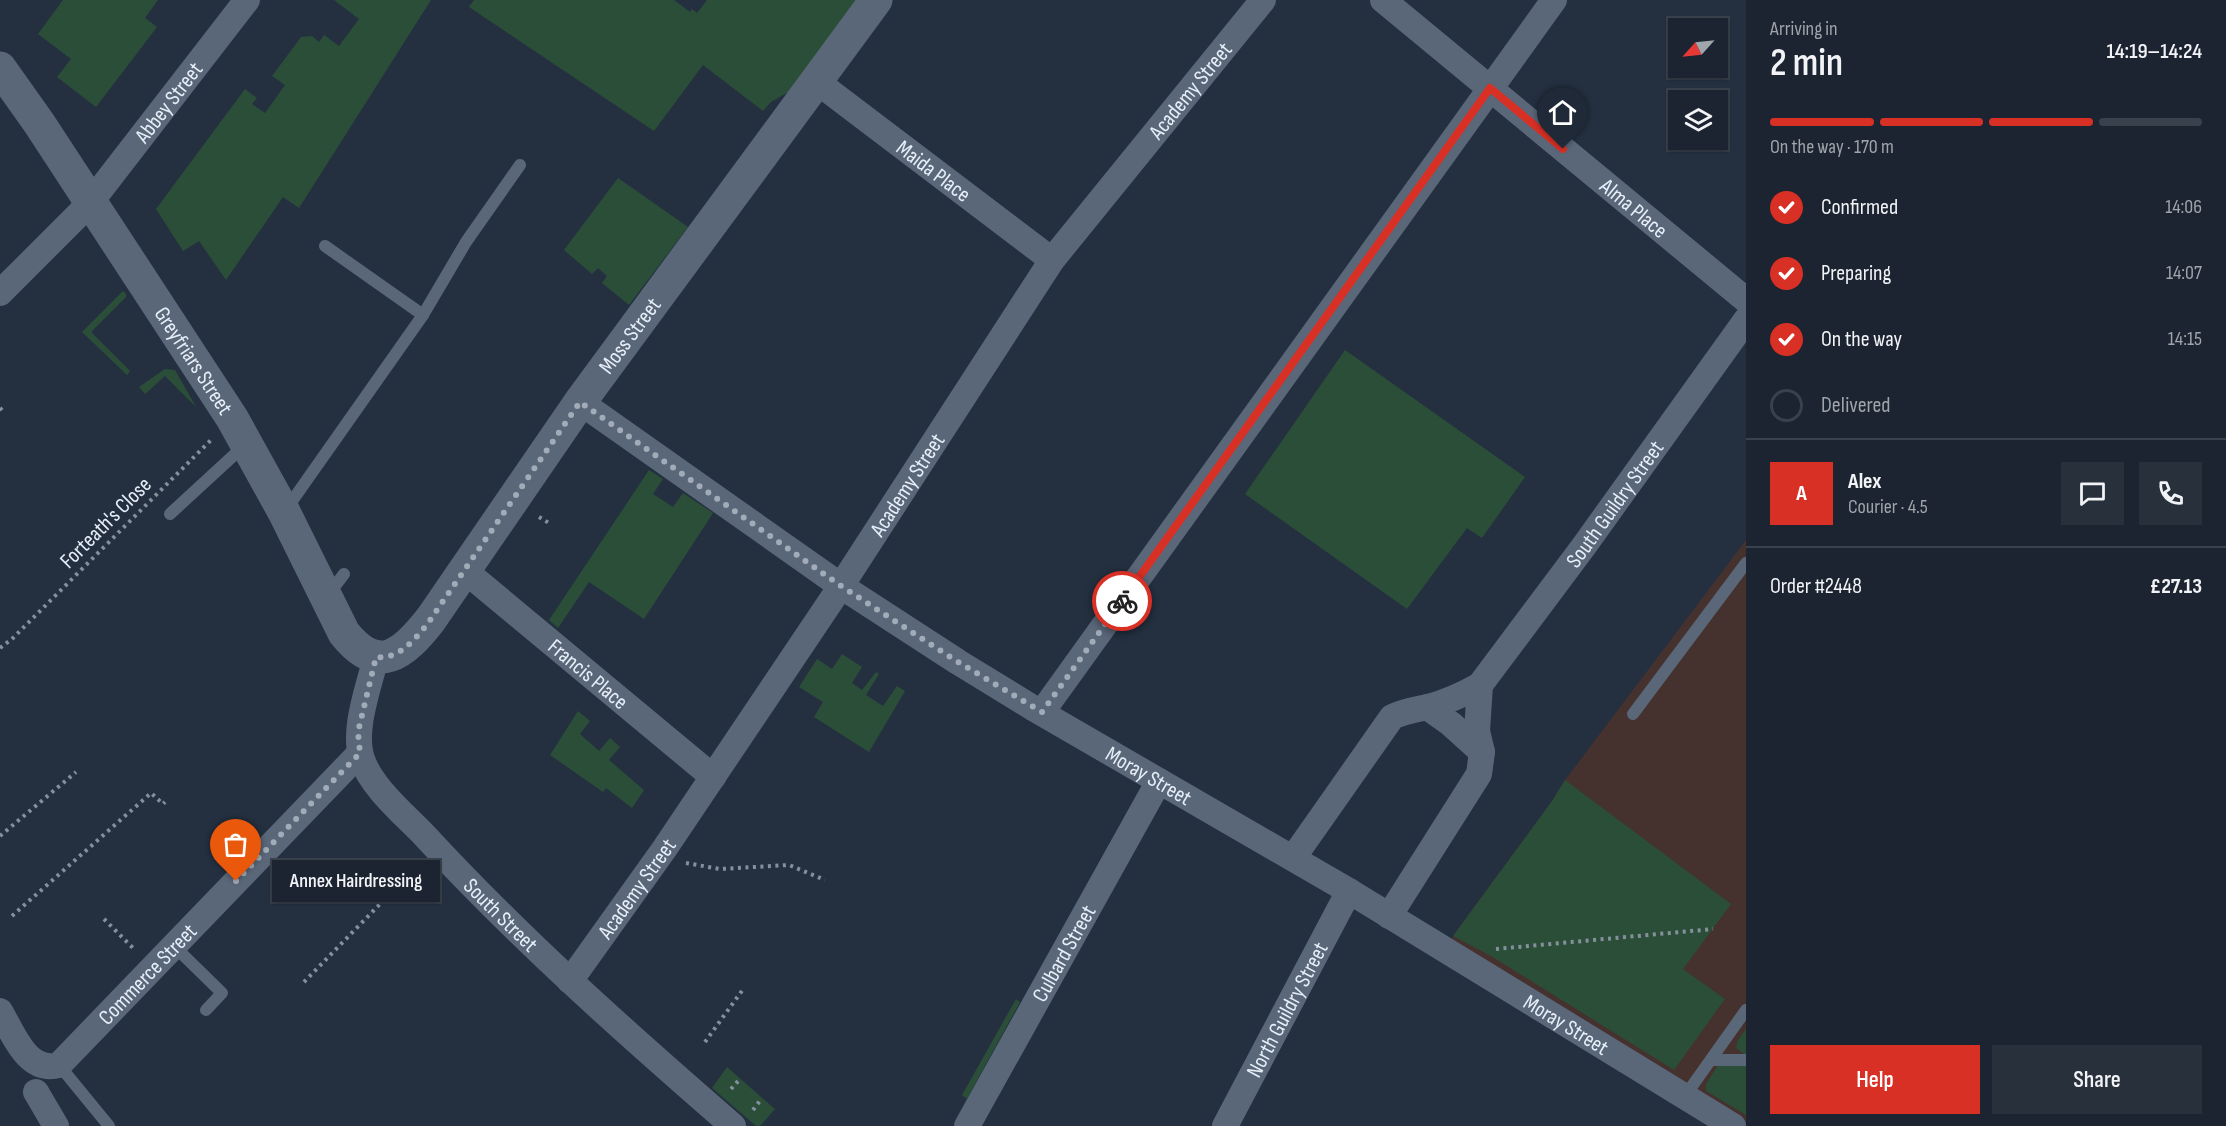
<!DOCTYPE html>
<meta charset="utf-8">
<style>
:root{--surface:#1b2430;--page:#28303c;--text:#f1f3f6;--muted:#a0a4ab;--line:#39414c;--accent:#d93025}
body{margin:0;font-family:"Sofia Sans Condensed",sans-serif;background:var(--page);color:var(--text);height:100vh;display:flex;flex-direction:column;font-size:22px;white-space:nowrap}
*{box-sizing:border-box;margin:0}
p{font-size:20px;color:var(--muted)}
.icon{flex:none;width:33px;height:33px;fill:none;stroke:currentColor;stroke-width:2;stroke-linecap:round;stroke-linejoin:round}
.map{position:relative;flex:1;overflow:hidden}
.details{display:flex;flex-direction:column;background:var(--surface);width:480px}
.details>*{flex:none}
.needle{width:39px;rotate:243deg}
.fabs{position:absolute;left:1668px;top:18px;display:grid;gap:12px}
.fabs a{display:grid;place-items:center;width:60px;height:60px;border-radius:0px;background:var(--surface);box-shadow:0 2px 4px #0004,0 0 0 2px var(--line);font-size:30px}
.pin{position:absolute;display:grid;place-items:center;width:51px;height:51px;color:#fff;margin:-62px -26px;border-radius:50% 50% 50% 0;rotate:-45deg;box-shadow:0 0 6px #0007}
.pin .icon{rotate:45deg}
.courier{position:absolute;display:grid;place-items:center;width:60px;height:60px;margin:-30px;border:4px solid #d93025;border-radius:50%;background:#fff;color:#222;box-shadow:0 2px 8px #0007}
.bubble{position:absolute;height:42px;border-radius:0px;background:var(--surface);box-shadow:0 2px 4px #0004,0 0 0 2px var(--line);font-size:20px;font-weight:600;line-height:42px;text-align:center}
.headline em{font-style:normal;font-weight:600}
.headline div{display:flex;flex-direction:column-reverse}
.headline{display:flex;align-items:center;justify-content:space-between;height:102px;padding:0 24px}
h1{font-size:39px;font-weight:600;line-height:45px}
.bar{display:grid;grid-template-columns:repeat(4,1fr);gap:9px 6px;align-content:center;height:72px;padding:0 24px}
.bar i{height:8px;border-radius:4px;background:var(--line)}
.bar .selected{background:var(--accent)}
.bar p{grid-column:span 4}
.line{display:flex;align-items:center;gap:15px;padding:0 24px;border-top:2px solid var(--line)}
.line div{flex:1}
.round{display:grid;place-items:center;flex:none;width:63px;height:63px;border-radius:0px;background:var(--page)}
ol{padding:0 24px;list-style:none}
li{display:flex;align-items:center;gap:18px;height:66px}
li p{margin-inline-start:auto}
li .icon{padding:6px;border-radius:50%;background:var(--accent);color:#fff;stroke-width:4}
li:last-child{color:var(--muted)}
li i{width:33px;height:33px;border:3px solid var(--line);border-radius:50%}
.primary-button{display:flex;gap:12px;margin-top:auto;padding:12px 24px}
.primary-button a{flex:1;height:69px;border-radius:0px;background:var(--accent);color:#fff;font-size:24px;font-weight:600;line-height:69px;text-align:center}
.primary-button a+a{background:var(--page);color:var(--text)}
main{display:flex;flex:1;min-height:0}
.map>svg:first-child{display:block}
</style>
<main>
<div class="map">
<svg width="1746" height="1126" viewBox="0 0 1746 1126">
<rect width="100%" height="100%" fill="#243040"/>
<path fill="#45312e" d="M 1746,540 L 1746,1126 L 1727,1126 L 1450,953 L 1453,936 L 1552,801 L 1565,780 Z"/>
<g fill="#2b4e39">
<path d="M 63,0 L 158,0 L 145,18 L 157,27 L 96,107 L 57,77 L 71,59 L 38,34 Z"/>
<path d="M 334,0 L 431,0 L 299,208 L 283,197 L 226,280 L 199,241 L 183,251 L 156,209 L 245,89 L 257,98 L 252,104 L 265,113 L 285,85 L 272,76 L 301,37 L 312,36 L 319,42 L 324,35 L 339,46 L 359,19 Z"/>
<path d="M 474,0 L 674,0 L 690,12 L 692,9 L 697,13 L 707,0 L 857,0 L 790,91 L 771,102 L 763,111 L 703,65 L 654,131 L 469,7 Z"/>
<path d="M 618,178 L 688,227 L 629,305 L 602,283 L 607,276 L 598,268 L 592,274 L 564,250 Z"/>
<path d="M 123,291 L 126,294 L 126,297 L 92,331 L 93,334 L 130,371 L 127,375 L 82,332 Z"/>
<path d="M 1345,350 L 1525,477 L 1482,538 L 1467,528 L 1407,609 L 1245,494 Z"/>
<path d="M 165,369 L 175,370 L 196,407 L 165,376 L 145,394 L 139,387 Z"/>
<path d="M 649,470 L 663,479 L 653,494 L 673,507 L 683,493 L 713,513 L 644,619 L 589,582 L 558,628 L 549,620 Z"/>
<path d="M 842,654 L 862,667 L 852,683 L 862,690 L 876,672 L 879,674 L 866,695 L 883,706 L 897,686 L 905,691 L 869,752 L 814,717 L 823,702 L 799,687 L 817,659 L 832,669 Z"/>
<path d="M 578,711 L 590,721 L 580,734 L 599,751 L 610,738 L 620,747 L 609,760 L 644,790 L 632,808 L 606,788 L 603,792 L 550,755 Z"/>
<path d="M 1565,780 L 1731,904 L 1683,969 L 1725,999 L 1674,1070 L 1491,956 L 1453,936 L 1552,801 Z"/>
<path d="M 1016,999 L 1020,1002 L 967,1099 L 962,1095 Z"/>
<path d="M 1746,1029 L 1746,1115 L 1706,1091 L 1706,1084 L 1718,1065 L 1739,1059 L 1743,1053 L 1736,1048 L 1738,1040 Z"/>
<path d="M 727,1067 L 775,1109 L 760,1126 L 756,1126 L 712,1088 Z"/>
</g>
<g fill="none" stroke-linecap="round" stroke-linejoin="round">
<g stroke="#86909d" stroke-width="4" stroke-dasharray="3 4.5" stroke-linecap="butt">
<path d="M 0,408 L 3,411"/>
<path d="M 539,517 L 549,523"/>
<path d="M 0,648 L 12,639 L 211,440"/>
<path d="M 0,836 L 76,772"/>
<path d="M 686,863 L 720,869 L 789,865 L 825,880"/>
<path d="M 12,916 L 151,793 L 163,804 L 165,802"/>
<path d="M 104,919 L 135,950"/>
<path d="M 1496,949 L 1713,929"/>
<path d="M 304,982 L 418,865"/>
<path d="M 705,1042 L 744,988"/>
<path d="M 731,1089 L 740,1079"/>
<path d="M 753,1110 L 762,1098"/>
</g>
<g stroke="#5a6779" stroke-width="12">
<path d="M 325,246 L 423,315"/>
<path d="M 285,511 L 423,315 L 466,242 L 520,165"/>
<path d="M 170,514 L 246,444"/>
<path d="M 328,595 L 344,574"/>
<path d="M 1633,714 L 1746,563"/>
<path d="M 174,946 L 222,993 L 206,1010"/>
<path d="M 1711,1060 L 1746,1060"/>
<path d="M 59,1065 L 109,1126"/>
<path d="M 1685,1096 L 1746,1010"/>
</g>
<g stroke="#5a6779" stroke-width="26">
<path id="s1" d="M 1383,0 L 1746,300"/>
<path id="s2" d="M 816,81 L 1052,260"/>
<path id="s3" d="M 0,293 L 90,203 L 247,0"/>
<path id="s4" d="M 580,402 L 841,586 L 958,662 L 1033,708 L 1349,891 L 1733,1126"/>
<path id="s5" d="M 464,570 L 713,777"/>
<path id="s6" d="M 376,657 C 369,687 352,730 362,759 C 371,787 405,815 425,836 C 521,940 627,1034 733,1126"/>
<path d="M 1427,707 L 1451,724 L 1482,752"/>
<path d="M 1042,712 L 1554,0"/>
<path id="s7" d="M 1293,858 L 1392,717 C 1405,711 1414,710 1428,707 C 1447,702 1464,694 1480,685 L 1584,546 L 1746,320"/>
<path d="M 1389,916 L 1479,774 L 1482,752 L 1477,731 L 1480,685"/>
<path id="s8" d="M 570,981 L 665,848 L 841,586 L 1052,260 L 1263,0"/>
<path id="s9" d="M 0,1011 C 13,1033 27,1074 59,1065 L 360,753"/>
<path d="M 36,1092 L 56,1126"/>
<path id="s10" d="M 967,1126 L 1159,781"/>
<path id="s11" d="M 1225,1126 L 1349,891"/>
</g>
<path stroke="#5a6779" stroke-width="33" id="s12" d="M 0,68 L 39,123 L 232,418 L 284,512 L 344,633 C 378,676 403,655 431,619 L 580,402 L 876,0"/>
</g>
<g fill="none" stroke-linecap="round" stroke-linejoin="round">
<path stroke="#a2acb8" stroke-width="6" stroke-dasharray="0 10.8" d="M 236,881 L 360,753 L 358,732 L 376,657 C 399,659 412,642 426,626 L 580,402 L 841,586 L 958,662 L 1042,712 L 1122,601"/>
<path stroke="#d93025" stroke-width="8" d="M 1122,601 L 1490,88 L 1563,149"/>
</g>
<g text-anchor="middle" stroke-width="6" stroke-linejoin="round" paint-order="stroke">
<g font-size="22" fill="#e6eef8" stroke="#243040">
<text dy="8" stroke="none"><textPath href="#s8" startOffset="1086">Academy Street</textPath></text>
<text dy="8" stroke="none"><textPath href="#s3" startOffset="255">Abbey Street</textPath></text>
<text dy="8" stroke="none"><textPath href="#s2" startOffset="148">Maida Place</textPath></text>
<text dy="8" stroke="none"><textPath href="#s1" startOffset="326">Alma Place</textPath></text>
<text dy="8" stroke="none"><textPath href="#s12" startOffset="1119">Moss Street</textPath></text>
<text dy="8" stroke="none"><textPath href="#s12" startOffset="351">Greyfriars Street</textPath></text>
<text dy="8" stroke="none"><textPath href="#s8" startOffset="600">Academy Street</textPath></text>
<text dy="8" stroke="none"><textPath href="#s7" startOffset="492">South Guildry Street</textPath></text>
<text transform="translate(105 522) rotate(-45)" y="8">Forteath's Close</text>
<text dy="8" stroke="none"><textPath href="#s5" startOffset="162">Francis Place</textPath></text>
<text dy="8" stroke="none"><textPath href="#s4" startOffset="681">Moray Street</textPath></text>
<text dy="8" stroke="none"><textPath href="#s8" startOffset="114">Academy Street</textPath></text>
<text dy="8" stroke="none"><textPath href="#s6" startOffset="314">South Street</textPath></text>
<text dy="8" stroke="none"><textPath href="#s10" startOffset="198">Culbard Street</textPath></text>
<text dy="8" stroke="none"><textPath href="#s9" startOffset="214">Commerce Street</textPath></text>
<text dy="8" stroke="none"><textPath href="#s11" startOffset="132">North Guildry Street</textPath></text>
<text dy="8" stroke="none"><textPath href="#s4" startOffset="1167">Moray Street</textPath></text>
</g>
</g>
</svg>
<div class="fabs">
<a><svg class="needle" viewBox="-14 -14 28 28"><path d="M0-13l5 13h-10z" fill="#e53935"/><path d="M0 13l5-13h-10z" fill="#a0a4ab"/></svg></a>
<a><svg class="icon" aria-label="layers" viewBox="0 0 24 24"><path d="M12 4l9 5-9 5-9-5zM3 14l9 5 9-5"/></svg></a>
</div>
<div class="pin" style="left:236px;top:881px;background:#ea580c"><svg class="icon" aria-label="bag" viewBox="0 0 24 24"><path d="M5 8h14l-1 12H6zM9 8a3 3 0 0 1 6 0"/></svg></div>
<div class="pin" style="left:1563px;top:149px;background:#1f2937"><svg class="icon" aria-label="home" viewBox="0 0 24 24"><path d="M3 11l9-7 9 7M6 9v11h12V9"/></svg></div>
<div class="courier" style="left:1122px;top:601px"><svg class="icon" aria-label="bike" viewBox="0 0 24 24"><circle cx="6" cy="16" r="4"/><circle cx="18" cy="16" r="4"/><path d="M6 16l4-8h5l3 8M10 8l3 8H6M13 5h3"/></svg></div>
<div class="bubble" style="left:272px;top:860px;width:168px">Annex Hairdressing</div>
</div>
<section class="details">
<div class="headline"><div><h1>2 min</h1><p>Arriving in</p></div><em>14:19–14:24</em></div>
<div class="bar"><i class="selected"></i><i class="selected"></i><i class="selected"></i><i></i><p>On the way · 170 m</p></div>
<ol>
<li><svg class="icon" aria-label="check" viewBox="0 0 24 24"><path d="M5 12l5 5 9-10"/></svg>Confirmed<p>14:06</p></li>
<li><svg class="icon" aria-label="check" viewBox="0 0 24 24"><path d="M5 12l5 5 9-10"/></svg>Preparing<p>14:07</p></li>
<li><svg class="icon" aria-label="check" viewBox="0 0 24 24"><path d="M5 12l5 5 9-10"/></svg>On the way<p>14:15</p></li>
<li><i></i>Delivered</li>
</ol>
<div class="line" style="height:108px"><b class="round" style="background:var(--accent);color:#fff">A</b><div><b>Alex</b><p>Courier · 4.5</p></div><a class="round"><svg class="icon" aria-label="chat" viewBox="0 0 24 24"><path d="M4 5h16v11H9l-5 4z"/></svg></a><a class="round"><svg class="icon" aria-label="phone" viewBox="0 0 24 24"><path d="M5 4h4l2 5-3 2q2 4 5 5l2-3 5 2v4C11 20 4 13 5 4z"/></svg></a></div>
<div class="line" style="height:78px"><div>Order #2448</div><b>£27.13</b></div>
<div class="primary-button"><a>Help</a><a>Share</a></div>
</section>
</main>
